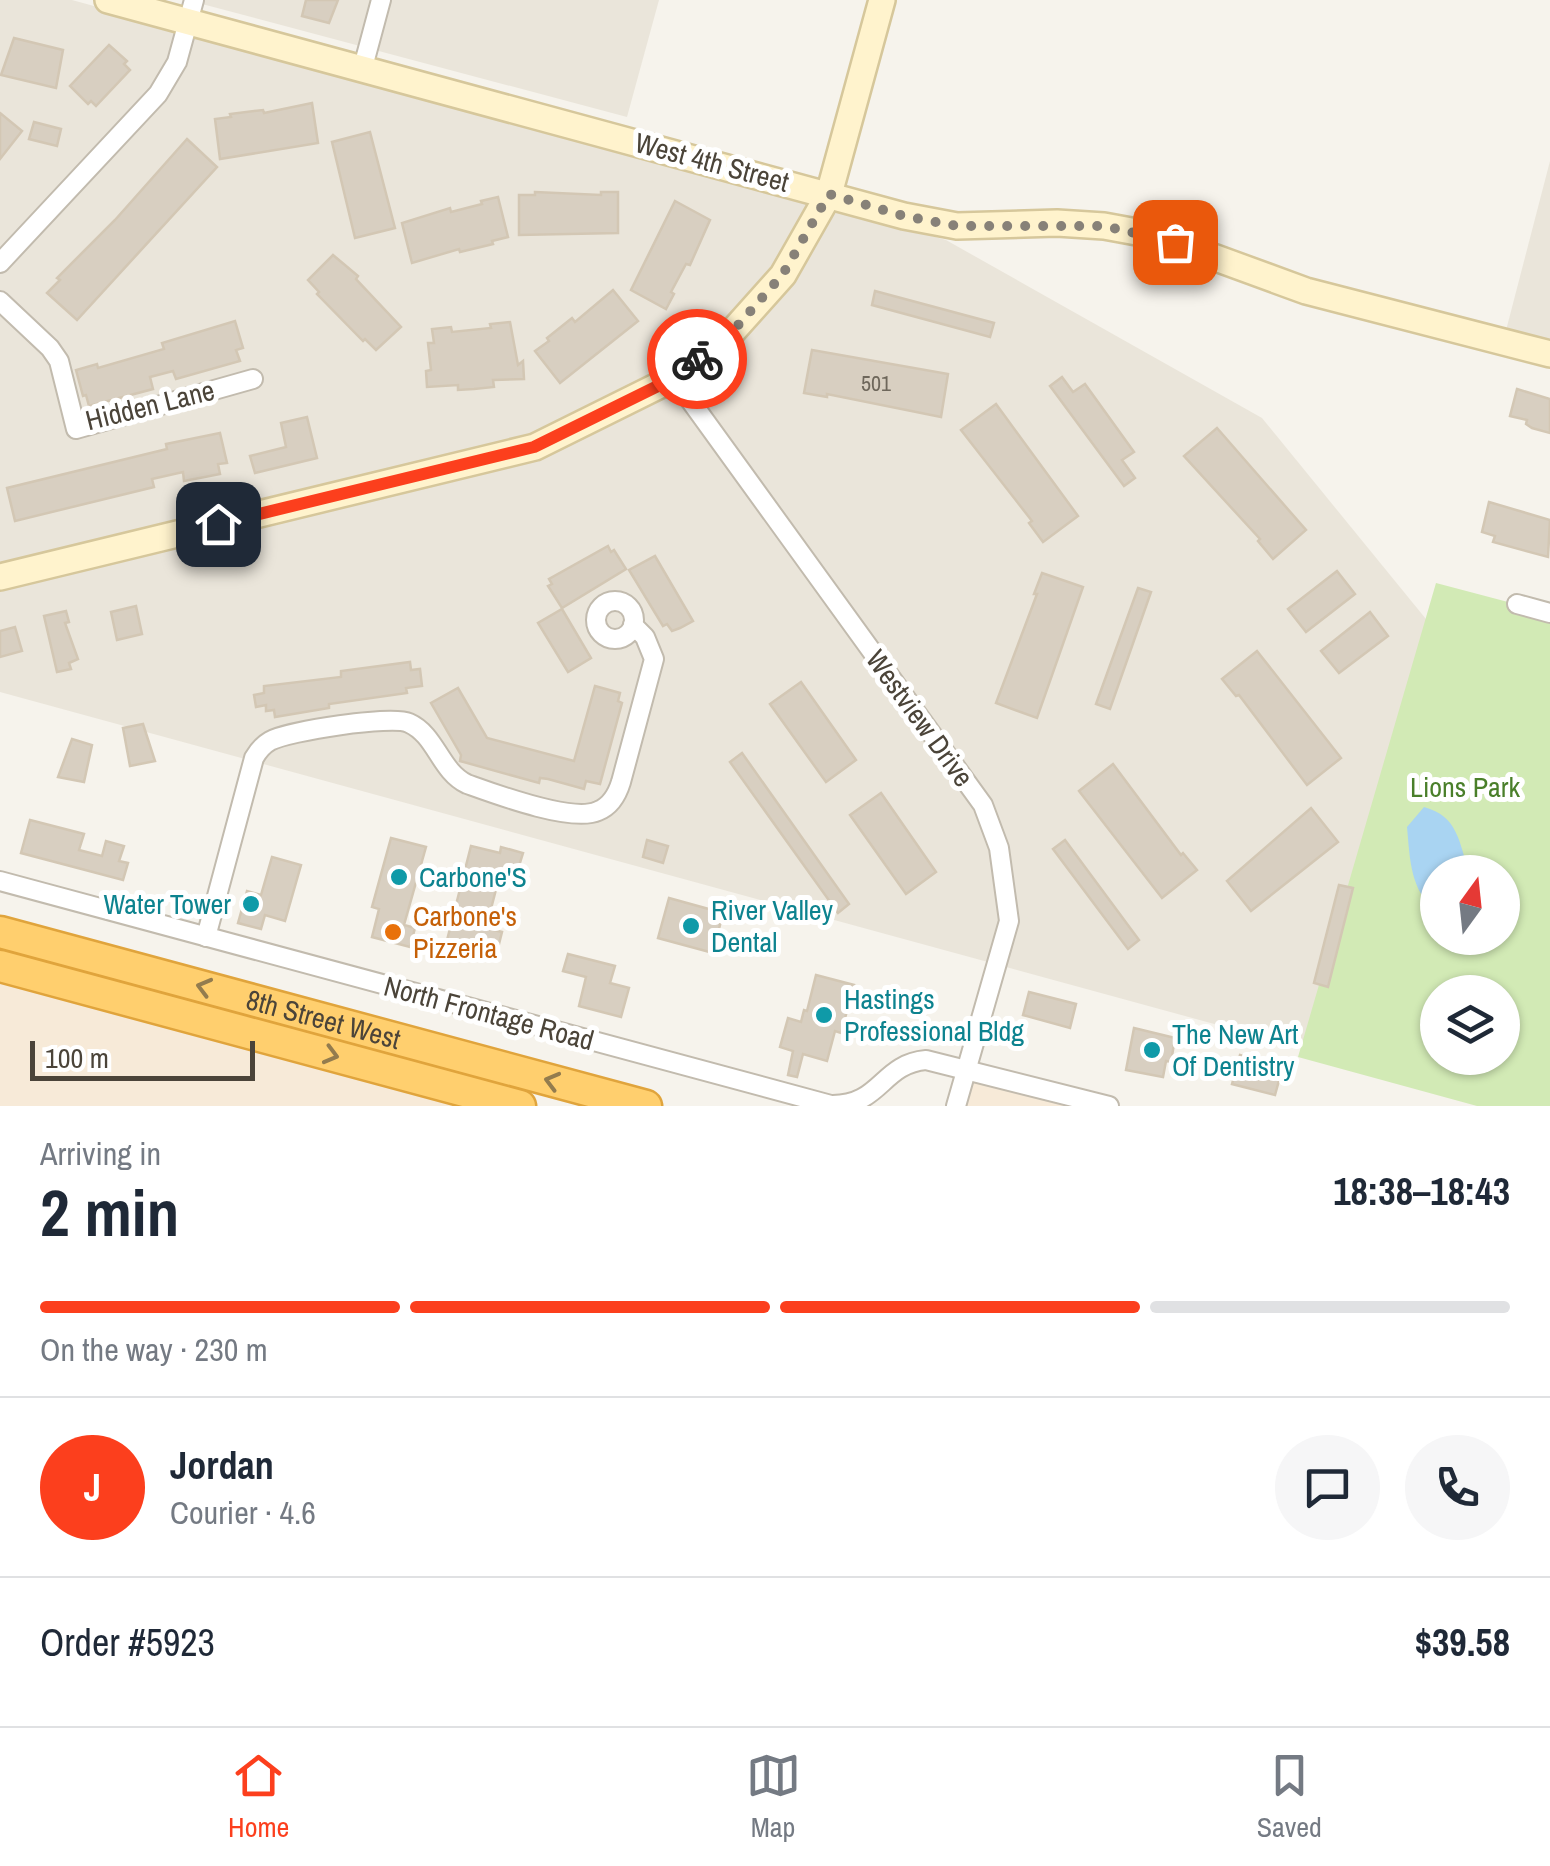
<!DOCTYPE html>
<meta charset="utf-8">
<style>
:root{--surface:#fff;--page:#f6f6f7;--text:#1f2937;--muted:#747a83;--line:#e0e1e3;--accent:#fc3f1d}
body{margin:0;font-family:"Archivo Narrow",sans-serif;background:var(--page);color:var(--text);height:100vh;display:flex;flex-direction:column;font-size:38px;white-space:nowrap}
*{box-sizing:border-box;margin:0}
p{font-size:32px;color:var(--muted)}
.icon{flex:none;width:55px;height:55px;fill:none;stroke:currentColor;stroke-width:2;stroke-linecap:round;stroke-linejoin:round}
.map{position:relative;height:1106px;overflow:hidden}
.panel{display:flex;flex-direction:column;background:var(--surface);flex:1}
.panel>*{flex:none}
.needle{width:65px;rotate:15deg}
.fabs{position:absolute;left:1420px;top:855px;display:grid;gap:20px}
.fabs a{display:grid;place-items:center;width:100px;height:100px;border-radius:50%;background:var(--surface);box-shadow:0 2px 8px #0004;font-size:50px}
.scale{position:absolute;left:30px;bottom:25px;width:225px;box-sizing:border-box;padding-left:10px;border:5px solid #4b4439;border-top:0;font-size:28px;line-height:35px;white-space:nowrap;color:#4b4439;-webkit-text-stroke:8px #fff;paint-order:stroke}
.pin{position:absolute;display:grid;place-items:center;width:85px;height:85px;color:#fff;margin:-42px;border-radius:20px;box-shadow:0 5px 15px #0006}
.courier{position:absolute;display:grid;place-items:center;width:100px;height:100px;margin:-50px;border:8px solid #fc3f1d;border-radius:50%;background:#fff;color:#222;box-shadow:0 2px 12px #0007}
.overview em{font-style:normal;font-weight:800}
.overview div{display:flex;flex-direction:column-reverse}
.overview{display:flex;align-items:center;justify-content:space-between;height:170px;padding:0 40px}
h1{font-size:65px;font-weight:800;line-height:75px}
.bar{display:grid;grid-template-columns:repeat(4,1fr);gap:15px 10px;align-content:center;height:120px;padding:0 40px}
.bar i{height:12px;border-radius:8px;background:var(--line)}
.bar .on{background:var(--accent)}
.bar p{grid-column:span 4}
.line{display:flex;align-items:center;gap:25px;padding:0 40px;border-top:2px solid var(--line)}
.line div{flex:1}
.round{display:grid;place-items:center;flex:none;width:105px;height:105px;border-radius:52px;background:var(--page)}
.tab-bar{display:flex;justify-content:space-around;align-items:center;height:140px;border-top:2px solid var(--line);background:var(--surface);font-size:28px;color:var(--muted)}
.tab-bar a{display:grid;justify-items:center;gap:5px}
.tab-bar .on{color:var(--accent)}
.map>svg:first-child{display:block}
</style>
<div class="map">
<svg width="1550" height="1106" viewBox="0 0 1550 1106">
<rect width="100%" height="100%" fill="#f6f3ec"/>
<g fill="#eae5da">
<path d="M 0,0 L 72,0 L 946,240 L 1262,418 L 1439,635 L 1313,1051 L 0,692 Z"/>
<path d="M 187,0 L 659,0 L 627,117 Z"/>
<path d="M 1550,161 L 1550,354 L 1503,342 Z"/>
</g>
<g fill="#f7ead8">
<path d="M 0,966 L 520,1106 L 0,1106 Z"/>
<path d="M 966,1069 L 1109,1106 L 956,1106 Z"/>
</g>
<path fill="#d2eab5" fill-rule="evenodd" d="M 1436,583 L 1550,613 L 1550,1106 L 1477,1106 L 1298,1057 ZM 1438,872 L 1502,872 L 1502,938 L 1438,938 ZM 1438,992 L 1502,992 L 1502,1058 L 1438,1058 Z"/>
<path fill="#a9d4f2" d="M 1424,807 C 1458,816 1459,842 1469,872 L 1438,872 L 1437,912 C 1410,891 1410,859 1407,827 Z"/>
<g fill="#d8cfc1" stroke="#d3c7b4" stroke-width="2.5">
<path d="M 306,0 L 338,0 L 329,23 L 302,16 Z"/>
<path d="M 14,38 L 63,50 L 56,88 L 1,75 Z"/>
<path d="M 109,45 L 127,61 L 124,64 L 130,70 L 96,106 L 91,101 L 88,104 L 70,86 Z"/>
<path d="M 312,103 L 318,143 L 220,159 L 215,119 L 231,117 L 230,114 L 263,110 L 264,113 Z"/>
<path d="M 0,113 L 22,131 L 0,159 Z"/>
<path d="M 34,122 L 61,129 L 57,146 L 29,139 Z"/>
<path d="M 370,132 L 395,228 L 355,238 L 332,142 Z"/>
<path d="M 187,139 L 217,167 L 77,320 L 47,293 L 60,280 L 57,278 L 115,220 Z"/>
<path d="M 535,192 L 601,195 L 601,192 L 618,192 L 618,233 L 519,235 L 519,195 L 535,195 Z"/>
<path d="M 498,197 L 508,237 L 492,241 L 493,244 L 460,252 L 459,249 L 412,263 L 402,223 L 450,208 L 451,212 L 482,204 L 481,201 Z"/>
<path d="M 675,201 L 710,220 L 690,265 L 686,264 L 671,292 L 674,294 L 666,309 L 631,290 Z"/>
<path d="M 333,255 L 358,276 L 356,279 L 401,327 L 376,350 L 365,339 L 363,341 L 317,294 L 319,292 L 308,280 Z"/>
<path d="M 613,290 L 638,321 L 560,383 L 535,351 L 549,341 L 547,338 L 572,318 L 575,322 Z"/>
<path d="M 875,291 L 994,323 L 990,337 L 872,305 Z"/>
<path d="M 235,321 L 243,348 L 236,350 L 240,361 L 176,379 L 173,371 L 150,377 L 153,389 L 89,406 L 86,395 L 83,396 L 76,370 L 97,364 L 98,368 L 164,349 L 162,343 Z"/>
<path d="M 510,322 L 518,365 L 523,361 L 524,379 L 493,380 L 494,387 L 474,389 L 458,390 L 458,385 L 427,387 L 426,371 L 431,370 L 428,343 L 434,343 L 432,329 L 451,327 L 452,332 L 491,328 L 490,324 Z"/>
<path d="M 812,350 L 948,374 L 941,417 L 827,394 L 827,397 L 804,393 Z"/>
<path d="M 1062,377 L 1073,392 L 1085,384 L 1134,452 L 1122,460 L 1135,478 L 1124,486 L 1050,386 Z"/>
<path d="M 1517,389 L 1550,399 L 1550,433 L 1532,428 L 1526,424 L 1527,420 L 1510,416 Z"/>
<path d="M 996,404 L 1078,516 L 1043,542 L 1029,523 L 1032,521 L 961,430 Z"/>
<path d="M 307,417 L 317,458 L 255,473 L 250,456 L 286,447 L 281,423 Z"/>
<path d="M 1217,428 L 1306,530 L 1273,559 L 1258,541 L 1260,539 L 1184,456 Z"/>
<path d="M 220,433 L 227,463 L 218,464 L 220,474 L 184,481 L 183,472 L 152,479 L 154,487 L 15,521 L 7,488 L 167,449 L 166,444 Z"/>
<path d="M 1489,502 L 1550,520 L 1548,557 L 1493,542 L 1495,536 L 1482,532 Z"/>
<path d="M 608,546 L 611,552 L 614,550 L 626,569 L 562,608 L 548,586 L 552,584 L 549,579 Z"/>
<path d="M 655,556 L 693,621 L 680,628 L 672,631 L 667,624 L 663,626 L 629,570 Z"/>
<path d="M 1337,571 L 1355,594 L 1306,632 L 1288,609 Z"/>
<path d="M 1042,573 L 1083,587 L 1037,718 L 996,703 L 1037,594 L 1034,594 Z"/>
<path d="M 1138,588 L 1151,592 L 1110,709 L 1096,704 Z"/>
<path d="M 136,606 L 142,634 L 117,640 L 111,612 Z"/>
<path d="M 562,609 L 591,658 L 568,672 L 538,623 Z"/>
<path d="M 66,611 L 69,622 L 65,623 L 78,659 L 69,663 L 71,669 L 57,672 L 44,616 Z"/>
<path d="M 1370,612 L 1388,636 L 1339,673 L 1321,651 Z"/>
<path d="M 15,627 L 22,651 L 0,657 L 0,631 Z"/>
<path d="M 1257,651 L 1341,758 L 1307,785 L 1239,695 L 1236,696 L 1222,679 Z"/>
<path d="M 410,662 L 411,670 L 420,669 L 422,686 L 406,688 L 407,693 L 329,704 L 329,708 L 275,717 L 274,710 L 266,711 L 266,705 L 256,707 L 254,695 L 264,693 L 264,686 L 341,677 L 341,671 Z"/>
<path d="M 801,682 L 856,760 L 826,782 L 770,704 Z"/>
<path d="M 595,686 L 620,693 L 618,701 L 622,703 L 600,784 L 586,781 L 584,789 L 548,779 L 540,778 L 539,783 L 460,761 L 461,755 L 431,703 L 458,688 L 487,738 L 574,761 Z"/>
<path d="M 143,724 L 155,761 L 130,766 L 123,728 Z"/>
<path d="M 72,739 L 92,745 L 84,782 L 58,777 Z"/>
<path d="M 742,753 L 849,904 L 838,913 L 730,762 Z"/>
<path d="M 1113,764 L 1181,855 L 1183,853 L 1197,870 L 1162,898 L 1079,791 Z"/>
<path d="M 881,793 L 936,872 L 906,894 L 850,815 Z"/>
<path d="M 1311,808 L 1338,842 L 1251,911 L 1227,881 Z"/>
<path d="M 30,820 L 84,834 L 79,850 L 102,856 L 106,841 L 124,846 L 119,861 L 128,863 L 123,880 L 21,853 Z"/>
<path d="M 391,838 L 426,847 L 404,925 L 415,928 L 410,947 L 372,937 L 379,909 L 372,907 Z"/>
<path d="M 647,840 L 668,846 L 663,863 L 643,857 Z"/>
<path d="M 1065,840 L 1139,940 L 1128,949 L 1053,849 Z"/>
<path d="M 471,846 L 500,853 L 501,847 L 523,853 L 514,882 L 499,878 L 486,928 L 502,932 L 499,944 L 482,940 L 478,957 L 445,948 Z"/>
<path d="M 272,857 L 301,865 L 285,921 L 265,915 L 261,929 L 238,923 L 247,891 L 261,895 Z"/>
<path d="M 1339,885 L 1353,888 L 1328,987 L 1314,983 Z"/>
<path d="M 669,898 L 723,913 L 713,953 L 658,938 Z"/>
<path d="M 568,954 L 615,966 L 610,983 L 629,988 L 621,1017 L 579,1006 L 586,977 L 563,971 Z"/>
<path d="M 816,975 L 854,985 L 841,1033 L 835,1031 L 827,1061 L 803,1054 L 797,1077 L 788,1075 L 793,1051 L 780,1047 L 788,1018 L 801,1022 L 804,1010 L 807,1011 Z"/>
<path d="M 1029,992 L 1076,1004 L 1070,1028 L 1023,1015 Z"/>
<path d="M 1134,1028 L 1175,1038 L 1171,1062 L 1166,1061 L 1163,1077 L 1126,1070 Z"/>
<path d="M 1240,1055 L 1283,1066 L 1275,1095 L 1232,1084 Z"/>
</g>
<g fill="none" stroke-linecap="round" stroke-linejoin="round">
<g stroke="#c2bbae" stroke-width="22">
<g id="street">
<path d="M 363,67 L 381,0"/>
<path d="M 0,263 L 158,94 L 177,62 L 194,0"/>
<path d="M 0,301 L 50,348 L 59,361 L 76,429 L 253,379"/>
<path d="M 674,378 L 983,805 L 999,848 L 1009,921 L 956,1106"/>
<circle cx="615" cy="620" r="19"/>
<path d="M 1517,604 L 1550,613"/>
<path d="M 0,881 L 831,1105 C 881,1106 881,1064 926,1060 L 1109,1106"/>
<path d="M 206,937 L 254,758 C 258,751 263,745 270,741 C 288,731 392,715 409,723 C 436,735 440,771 467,784 C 495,794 572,823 598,811 C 611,806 617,795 621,782 L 654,659 L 645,637 L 633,625"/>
</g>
</g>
<g stroke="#d6c79b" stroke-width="30">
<g id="secondary">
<path d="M 108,0 L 904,216 L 957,226 L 1057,223 L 1104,226 L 1153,235 L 1306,291 L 1550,354"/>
<path d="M 0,577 L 535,447 L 674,378 L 732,332 L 783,275 L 829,194 L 882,0"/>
</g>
</g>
<g stroke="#e0a43c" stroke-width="35">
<g id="highway">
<path id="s1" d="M 0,932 L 646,1106"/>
<path d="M 0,966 L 520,1106"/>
</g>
</g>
<use href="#street" stroke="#fff" stroke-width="18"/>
<use href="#secondary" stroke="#fff3cd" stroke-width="25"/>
<use href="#highway" stroke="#ffcf6e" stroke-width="30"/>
</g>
<defs><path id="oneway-chevron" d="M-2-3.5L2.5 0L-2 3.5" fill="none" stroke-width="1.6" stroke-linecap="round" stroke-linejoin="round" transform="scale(2.5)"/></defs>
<g stroke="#937c4e">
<use href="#oneway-chevron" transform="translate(204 987) rotate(-165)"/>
<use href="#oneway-chevron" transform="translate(331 1055) rotate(15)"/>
<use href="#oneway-chevron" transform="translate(552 1081) rotate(-165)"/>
</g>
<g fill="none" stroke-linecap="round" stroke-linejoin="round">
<path stroke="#878178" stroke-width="10" stroke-dasharray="0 18" d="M 697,359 L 732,332 L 783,274 L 829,194 L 904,216 L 957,226 L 1104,226 L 1175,242"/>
<path stroke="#fc3f1d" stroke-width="12" d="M 218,524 L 534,447 L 674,378 L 697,359"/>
</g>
<g fill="#0f9aa8" stroke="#fff" stroke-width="4">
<circle cx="399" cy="877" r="10"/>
<circle cx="251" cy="904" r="10"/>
<circle cx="691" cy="926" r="10"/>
<circle cx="824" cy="1015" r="10"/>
<circle cx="1152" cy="1050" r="10"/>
</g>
<circle fill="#e8710a" stroke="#fff" stroke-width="4" cx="393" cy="932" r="10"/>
<g text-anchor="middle" stroke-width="10" stroke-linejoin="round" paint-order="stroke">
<g font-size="22" fill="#6e675b">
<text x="876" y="391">501</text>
</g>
<g font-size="28" fill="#4b4439" stroke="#fff">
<text transform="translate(712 162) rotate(15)" y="10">West 4th Street</text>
<text transform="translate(150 405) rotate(-14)" y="10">Hidden Lane</text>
<text transform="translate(920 718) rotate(54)" y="10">Westview Drive</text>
<text transform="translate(489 1013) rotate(15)" y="10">North Frontage Road</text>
<text dy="10" stroke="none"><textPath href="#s1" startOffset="335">8th Street West</textPath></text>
</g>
<g font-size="28" fill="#4a7f2a" stroke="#fff">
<text x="1465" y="797">Lions Park</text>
</g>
<g font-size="28" fill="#0d838f" stroke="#fff" text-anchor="start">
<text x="419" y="887">Carbone'S</text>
<text x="231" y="914" text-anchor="end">Water Tower</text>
<text x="711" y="920">River Valley<tspan x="711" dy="32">Dental</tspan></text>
<text x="844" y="1009">Hastings<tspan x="844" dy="32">Professional Bldg</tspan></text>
<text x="1172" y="1044">The New Art<tspan x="1172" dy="32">Of Dentistry</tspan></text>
</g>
<g font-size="28" fill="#c56008" stroke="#fff" text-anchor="start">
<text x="413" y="926">Carbone's<tspan x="413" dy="32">Pizzeria</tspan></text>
</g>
</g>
</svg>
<div class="fabs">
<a><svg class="needle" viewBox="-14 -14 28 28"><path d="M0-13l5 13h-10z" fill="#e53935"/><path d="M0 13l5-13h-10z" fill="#747a83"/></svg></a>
<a><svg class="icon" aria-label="layers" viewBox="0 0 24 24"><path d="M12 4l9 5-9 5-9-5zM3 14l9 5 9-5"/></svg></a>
</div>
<div class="scale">100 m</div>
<div class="pin" style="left:1175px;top:242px;background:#ea580c"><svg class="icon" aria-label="bag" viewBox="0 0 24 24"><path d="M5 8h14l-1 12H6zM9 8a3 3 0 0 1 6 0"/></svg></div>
<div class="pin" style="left:218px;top:524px;background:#1f2937"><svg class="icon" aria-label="home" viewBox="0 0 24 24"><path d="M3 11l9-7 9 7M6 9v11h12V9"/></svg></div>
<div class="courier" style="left:697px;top:359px"><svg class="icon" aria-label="bike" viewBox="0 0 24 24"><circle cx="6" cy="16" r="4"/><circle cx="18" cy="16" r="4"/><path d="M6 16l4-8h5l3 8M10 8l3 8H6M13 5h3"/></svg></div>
</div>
<section class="panel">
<div class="overview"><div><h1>2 min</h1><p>Arriving in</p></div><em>18:38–18:43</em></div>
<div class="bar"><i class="on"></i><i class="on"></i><i class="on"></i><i></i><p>On the way · 230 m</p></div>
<div class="line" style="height:180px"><b class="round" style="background:var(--accent);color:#fff">J</b><div><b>Jordan</b><p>Courier · 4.6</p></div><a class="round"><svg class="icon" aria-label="chat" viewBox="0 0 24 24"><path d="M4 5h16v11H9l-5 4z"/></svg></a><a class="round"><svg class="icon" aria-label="phone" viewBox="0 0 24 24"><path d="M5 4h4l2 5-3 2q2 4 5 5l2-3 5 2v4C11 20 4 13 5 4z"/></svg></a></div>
<div class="line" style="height:130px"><div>Order #5923</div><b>$39.58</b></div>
</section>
<nav class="tab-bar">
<a class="on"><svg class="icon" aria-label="home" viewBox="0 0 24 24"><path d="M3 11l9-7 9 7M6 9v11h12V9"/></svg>Home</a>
<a><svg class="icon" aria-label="map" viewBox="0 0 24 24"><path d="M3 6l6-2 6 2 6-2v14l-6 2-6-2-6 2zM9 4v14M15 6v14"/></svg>Map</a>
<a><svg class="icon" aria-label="saved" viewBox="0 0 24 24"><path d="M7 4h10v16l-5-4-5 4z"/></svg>Saved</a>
</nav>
